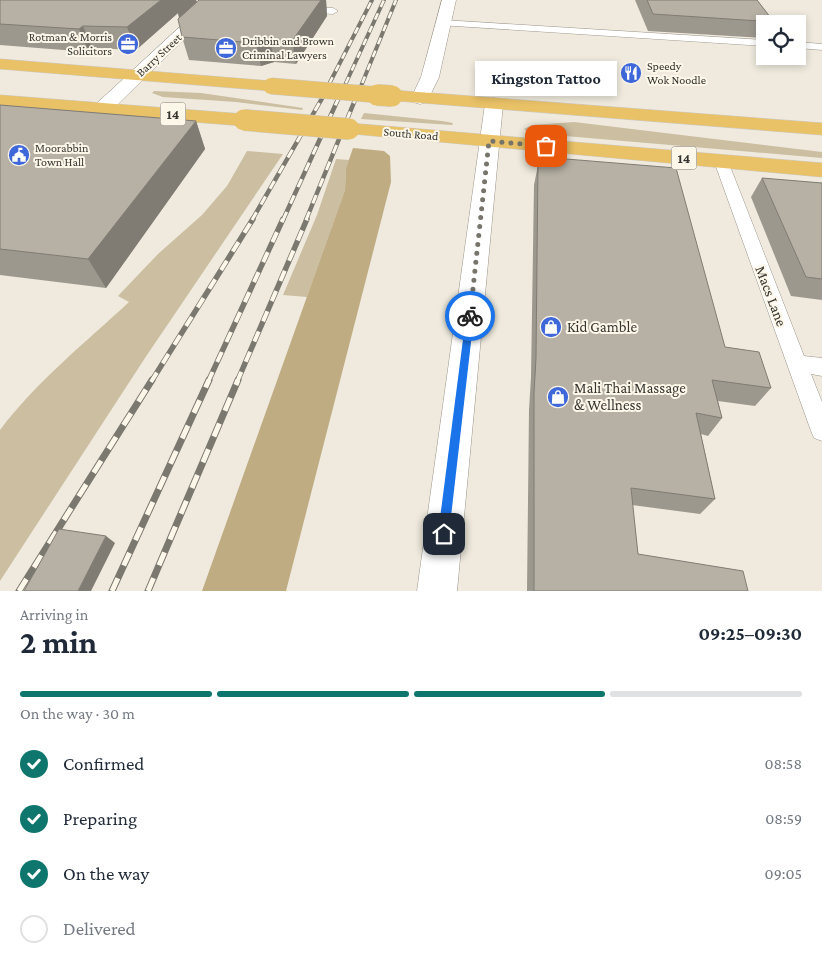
<!DOCTYPE html>
<meta charset="utf-8">
<style>
:root{--surface:#fff;--page:#f6f6f7;--text:#1f2937;--muted:#747a83;--line:#e0e1e3;--accent:#0f766e}
body{margin:0;font-family:"Crimson Pro",serif;background:var(--page);color:var(--text);height:100vh;display:flex;flex-direction:column;font-size:19px;white-space:nowrap}
*{box-sizing:border-box;margin:0}
p{font-size:16px;color:var(--muted)}
.icon{flex:none;width:28px;height:28px;fill:none;stroke:currentColor;stroke-width:2;stroke-linecap:round;stroke-linejoin:round}
.map{position:relative;height:591px;overflow:hidden}
.side{display:flex;flex-direction:column;background:var(--surface);flex:1}
.side>*{flex:none}
.buttons{position:absolute;left:756px;top:15px;display:grid;gap:10px}
.buttons a{display:grid;place-items:center;width:50px;height:50px;border-radius:0px;background:var(--surface);box-shadow:0 2px 8px #0003;font-size:25px}
.pin{position:absolute;display:grid;place-items:center;width:42px;height:42px;color:#fff;margin:-21px;border-radius:10px;box-shadow:0 2px 8px #0006}
.courier{position:absolute;display:grid;place-items:center;width:50px;height:50px;margin:-25px;border:4px solid #1a73e8;border-radius:50%;background:#fff;color:#222;box-shadow:0 1px 6px #0007}
.bubble{position:absolute;height:35px;border-radius:0px;background:var(--surface);box-shadow:0 2px 8px #0003;font-size:16px;font-weight:700;line-height:35px;text-align:center}
.head em{font-style:normal;font-weight:700}
.head div{display:flex;flex-direction:column-reverse}
.head{display:flex;align-items:center;justify-content:space-between;height:85px;padding:0 20px}
h1{font-size:32px;font-weight:700;line-height:38px}
.bar{display:grid;grid-template-columns:repeat(4,1fr);gap:8px 5px;align-content:center;height:60px;padding:0 20px}
.bar i{height:6px;border-radius:4px;background:var(--line)}
.bar .current{background:var(--accent)}
.bar p{grid-column:span 4}
ol{padding:0 20px;list-style:none}
li{display:flex;align-items:center;gap:15px;height:55px}
li p{margin-inline-start:auto}
li .icon{padding:5px;border-radius:50%;background:var(--accent);color:#fff;stroke-width:4}
li:last-child{color:var(--muted)}
li i{width:28px;height:28px;border:2px solid var(--line);border-radius:50%}
.map>svg:first-child{display:block}
</style>
<div class="map">
<svg width="822" height="591" viewBox="0 0 822 591">
<rect width="100%" height="100%" fill="#efeadd"/>
<g fill="#cbbea1">
<path d="M 154,91 L 201,93 L 303,108 L 302,110 L 236,102 L 163,97 L 152,93 Z"/>
<path d="M 364,113 L 442,121 L 453,123 L 452,125 L 361,119 Z"/>
<path d="M 574,122 L 822,152 L 822,158 L 530,133 L 524,129 L 532,125 Z"/>
<path d="M 247,151 L 283,154 L 145,358 L 0,581 L 0,430 C 36,382 85,343 129,302 L 118,296 L 158,254 L 202,215 L 227,186 Z"/>
<path d="M 336,159 L 349,160 L 346,168 L 345,190 L 307,297 L 283,295 L 317,215 Z"/>
</g>
<path fill="#bfac83" d="M 353,148 L 384,151 L 390,156 L 391,182 L 286,591 L 202,591 L 345,190 L 346,168 Z"/>
<g fill="none" stroke-linecap="round" stroke-linejoin="round">
<g stroke="#9b958a" stroke-width="1">
<g id="lane">
<path d="M 303,7 L 333,8 L 338,11 L 333,14 L 299,12 L 299,8 Z"/>
<path d="M 443,20 L 765,40 L 765,46 L 439,25 L 438,23 L 439,21 Z"/>
<path d="M 798,42 L 822,44 L 822,50 L 798,48 Z"/>
<path d="M 721,157 L 726,158 L 728,161 L 804,356 L 822,358 L 822,376 L 811,374 L 822,402 L 822,441 L 814,438 L 811,431 L 714,161 L 716,158 Z"/>
</g>
</g>
<g stroke="#9b958a" stroke-width="1">
<g id="street">
<path d="M 209,0 L 224,0 L 109,113 L 102,115 L 95,113 L 92,109 L 95,105 Z"/>
<path d="M 442,0 L 456,0 L 439,77 L 427,102 L 420,104 L 413,102 L 411,98 L 421,77 Z"/>
</g>
</g>
<g stroke="#9b958a" stroke-width="1">
<path id="secondary" d="M 494,98 L 501,100 L 503,104 L 457,591 L 417,591 L 485,104 L 487,100 Z"/>
</g>
<g stroke="#cbcac9" stroke-width="1">
<g id="highway">
<path d="M 0,59 L 271,81 L 277,82 L 280,86 L 277,90 L 271,91 L 0,69 Z"/>
<path d="M 392,90 L 822,123 L 822,135 L 385,100 L 383,96 L 385,92 Z"/>
<path d="M 0,95 L 244,114 L 251,116 L 254,120 L 251,124 L 244,126 L 0,107 Z"/>
<path d="M 349,123 L 822,163 L 822,177 L 342,133 L 339,129 L 342,125 Z"/>
</g>
</g>
<use href="#lane" fill="#fff" fill-rule="evenodd"/>
<use href="#street" fill="#fff" fill-rule="evenodd"/>
<use href="#secondary" fill="#fff" fill-rule="evenodd"/>
<use href="#highway" fill="#e9c167" fill-rule="evenodd"/>
<g stroke="#7b7870" stroke-width="4">
<g id="rail-far3">
<path d="M 323,96 L 372,0"/>
<path d="M 340,96 L 384,0"/>
<path d="M 357,96 L 396,0"/>
</g>
</g>
<g stroke="#7b7870" stroke-width="4.5">
<g id="rail-far2">
<path d="M 252,220 L 324,95"/>
<path d="M 283,220 L 340,95"/>
<path d="M 306,220 L 357,95"/>
</g>
</g>
<g stroke="#7b7870" stroke-width="5.5">
<g id="rail-far1">
<path d="M 151,382 L 253,219"/>
<path d="M 208,382 L 283,219"/>
<path d="M 237,382 L 307,219"/>
</g>
</g>
<g stroke="#7b7870" stroke-width="7">
<g id="rail">
<path d="M 19,591 L 152,380"/>
<path d="M 112,591 L 209,380"/>
<path d="M 148,591 L 238,380"/>
</g>
</g>
<use href="#rail-far3" stroke="#fdf7ea" stroke-width="2.5" stroke-dasharray="7" stroke-linecap="butt"/>
<use href="#rail-far2" stroke="#fdf7ea" stroke-width="3" stroke-dasharray="9" stroke-linecap="butt"/>
<use href="#rail-far1" stroke="#fdf7ea" stroke-width="4" stroke-dasharray="11" stroke-linecap="butt"/>
<use href="#rail" stroke="#fdf7ea" stroke-width="5" stroke-dasharray="14" stroke-linecap="butt"/>
<g stroke="#cbcac9" stroke-width="17" stroke-linecap="butt">
<path id="highway-bridge-far1" d="M 271,86 L 392,96"/>
</g>
<g stroke="#cbcac9" stroke-width="22" stroke-linecap="butt">
<g id="highway-bridge">
<path d="M 377,95 L 392,96"/>
<path d="M 244,120 L 349,129"/>
</g>
</g>
<use href="#highway-bridge-far1" stroke="#e9c167" stroke-width="16"/>
<use href="#highway-bridge" stroke="#e9c167" stroke-width="21"/>
</g>
<g fill="#9d988e">
<path d="M 0,0 L 196,0 L 197,2 L 199,0 L 326,0 L 327,16 L 296,64 L 274,62 L 261,66 L 189,60 L 182,37 L 178,13 L 136,50 L 92,48 L 89,52 L 0,45 Z"/>
<path d="M 635,0 L 757,0 L 774,22 L 773,24 L 765,24 L 765,38 L 648,31 Z"/>
<path d="M 0,105 L 196,121 L 205,149 L 106,288 L 0,275 Z"/>
<path d="M 538,165 L 725,347 L 771,388 L 755,406 L 718,401 L 722,418 L 708,436 L 701,434 L 715,499 L 700,514 L 632,505 L 638,554 L 748,591 L 527,591 L 529,410 L 531,377 L 534,185 Z"/>
<path d="M 762,178 L 822,183 L 822,300 L 791,296 L 751,197 Z"/>
</g>
<g fill="#807c74">
<path d="M 161,0 L 196,0 L 198,7 L 181,23 L 178,13 L 136,50 L 127,27 Z"/>
<path d="M 321,0 L 326,0 L 327,16 L 296,64 L 292,41 Z"/>
<path d="M 83,26 L 92,48 L 89,52 L 79,29 Z"/>
<path d="M 270,39 L 274,62 L 261,66 L 256,43 Z"/>
<path d="M 196,121 L 205,149 L 106,288 L 88,259 Z"/>
<path d="M 106,536 L 115,543 L 91,591 L 78,591 Z"/>
</g>
<g fill="#b7b1a5" stroke="#807c74">
<path d="M 0,0 L 161,0 L 127,27 L 83,26 L 79,29 L 0,24 Z"/>
<path d="M 199,0 L 321,0 L 292,41 L 270,39 L 256,43 L 182,37 L 178,19 Z"/>
<path d="M 647,0 L 757,0 L 774,22 L 653,14 Z"/>
<path d="M 0,105 L 196,121 L 88,259 L 0,249 Z"/>
<path d="M 554,158 L 676,168 L 725,347 L 759,352 L 771,388 L 712,380 L 722,418 L 696,413 L 715,499 L 631,488 L 638,554 L 743,571 L 748,591 L 534,591 L 534,393 L 536,358 L 538,165 Z"/>
<path d="M 762,178 L 822,183 L 822,279 L 806,277 Z"/>
<path d="M 59,529 L 106,536 L 78,591 L 24,591 Z"/>
</g>
<path fill="#1a73e8" d="M 470,313 L 474,316 L 449,534 L 448,538 L 444,540 L 440,538 L 438,534 L 466,316 Z"/>
<g fill="none" stroke-linecap="round" stroke-linejoin="round">
<path stroke="#77746c" stroke-width="5" stroke-dasharray="0 9" d="M 470,316 L 489,141 L 546,146"/>
</g>
<defs>
<g id="office-disc" transform="scale(1.125)"><circle r="9.5" fill="#3e67d9" stroke="#fdf7ea"/><path d="M-6-3h4V-5.5h4V-3h4V5H-6ZM-1-4.5V-3h2v-1.5ZM-6 0V1H6V0Z" fill="#fff"/></g>
<g id="restaurant-disc" transform="scale(1.125)"><circle r="9.5" fill="#3e67d9" stroke="#fdf7ea"/><path d="M-5-6h1v4h1v-4h1v4h1v-4h1v5L-1.5 .5V6h-2V.5L-5-1ZM5-6V6H3V1.5H1.5Q1.5-4 5-6Z" fill="#fff"/></g>
<g id="civic-disc" transform="scale(1.125)"><circle r="9.5" fill="#3e67d9" stroke="#fdf7ea"/><path d="M-.6-6.5H3V-4.5H.6V-3L4-1V1h2V6H-6V1h2V-1L-.6-3ZM-1.2 2.5V6h2.4V2.5Z" fill="#fff"/></g>
<g id="shop-disc" transform="scale(1.125)"><circle r="9.5" fill="#3e67d9" stroke="#fdf7ea"/><path d="M-5-2.5h2.3a2.7 3.5 0 0 1 5.4 0H5L5.5 6h-11ZM-1.5-2.5h3a1.5 2.3 0 0 0-3 0Z" fill="#fff"/></g>
</defs>
<g fill-rule="evenodd">
<use href="#office-disc" x="128" y="44"/>
<use href="#office-disc" x="226" y="48"/>
<use href="#restaurant-disc" x="631" y="73"/>
<use href="#civic-disc" x="19" y="155"/>
<use href="#shop-disc" x="551" y="327"/>
<use href="#shop-disc" x="558" y="397"/>
</g>
<g text-anchor="middle" stroke-width="4" stroke-linejoin="round" paint-order="stroke">
<g font-size="12" fill="#36342f" stroke="#fdf7ea" text-anchor="start">
<text x="112" y="41" text-anchor="end">Rotman &amp; Morris<tspan x="112" dy="14">Solicitors</tspan></text>
<text x="242" y="45">Dribbin and Brown<tspan x="242" dy="14">Criminal Lawyers</tspan></text>
<text x="647" y="70">Speedy<tspan x="647" dy="14">Wok Noodle</tspan></text>
<text x="35" y="152">Moorabbin<tspan x="35" dy="14">Town Hall</tspan></text>
</g>
<g font-size="12" fill="#36342f" stroke="#fdf7ea">
<text transform="translate(159 55) rotate(-43)" y="4">Barry Street</text>
<text transform="translate(411 134) rotate(5)" y="4">South Road</text>
</g>
<g fill="#fdf7ea" stroke="#726e67" stroke-width="1">
<rect x="160.5" y="102.5" width="25" height="23" rx="4"/>
<rect x="671.5" y="146.5" width="25" height="23" rx="4"/>
</g>
<g font-size="14" font-weight="bold" fill="#36342f">
<text x="173" y="119">14</text>
<text x="684" y="163">14</text>
</g>
<g font-size="15" fill="#36342f" stroke="#fdf7ea">
<text transform="translate(771 296) rotate(69)" y="5">Macs Lane</text>
</g>
<g font-size="15" fill="#36342f" stroke="#fdf7ea" text-anchor="start">
<text x="567" y="332">Kid Gamble</text>
<text x="574" y="393">Mali Thai Massage<tspan x="574" dy="17">&amp; Wellness</tspan></text>
</g>
</g>
</svg>
<div class="buttons">
<a><svg class="icon" aria-label="locate" viewBox="0 0 24 24"><circle cx="12" cy="12" r="6"/><path d="M12 2v4M12 18v4M2 12h4M18 12h4"/></svg></a>
</div>
<div class="pin" style="left:546px;top:146px;background:#ea580c"><svg class="icon" aria-label="bag" viewBox="0 0 24 24"><path d="M5 8h14l-1 12H6zM9 8a3 3 0 0 1 6 0"/></svg></div>
<div class="pin" style="left:444px;top:534px;background:#1f2937"><svg class="icon" aria-label="home" viewBox="0 0 24 24"><path d="M3 11l9-7 9 7M6 9v11h12V9"/></svg></div>
<div class="courier" style="left:470px;top:316px"><svg class="icon" aria-label="bike" viewBox="0 0 24 24"><circle cx="6" cy="16" r="4"/><circle cx="18" cy="16" r="4"/><path d="M6 16l4-8h5l3 8M10 8l3 8H6M13 5h3"/></svg></div>
<div class="bubble" style="left:475px;top:61px;width:142px">Kingston Tattoo</div>
</div>
<section class="side">
<div class="head"><div><h1>2 min</h1><p>Arriving in</p></div><em>09:25–09:30</em></div>
<div class="bar"><i class="current"></i><i class="current"></i><i class="current"></i><i></i><p>On the way · 30 m</p></div>
<ol>
<li><svg class="icon" aria-label="check" viewBox="0 0 24 24"><path d="M5 12l5 5 9-10"/></svg>Confirmed<p>08:58</p></li>
<li><svg class="icon" aria-label="check" viewBox="0 0 24 24"><path d="M5 12l5 5 9-10"/></svg>Preparing<p>08:59</p></li>
<li><svg class="icon" aria-label="check" viewBox="0 0 24 24"><path d="M5 12l5 5 9-10"/></svg>On the way<p>09:05</p></li>
<li><i></i>Delivered</li>
</ol>
</section>
